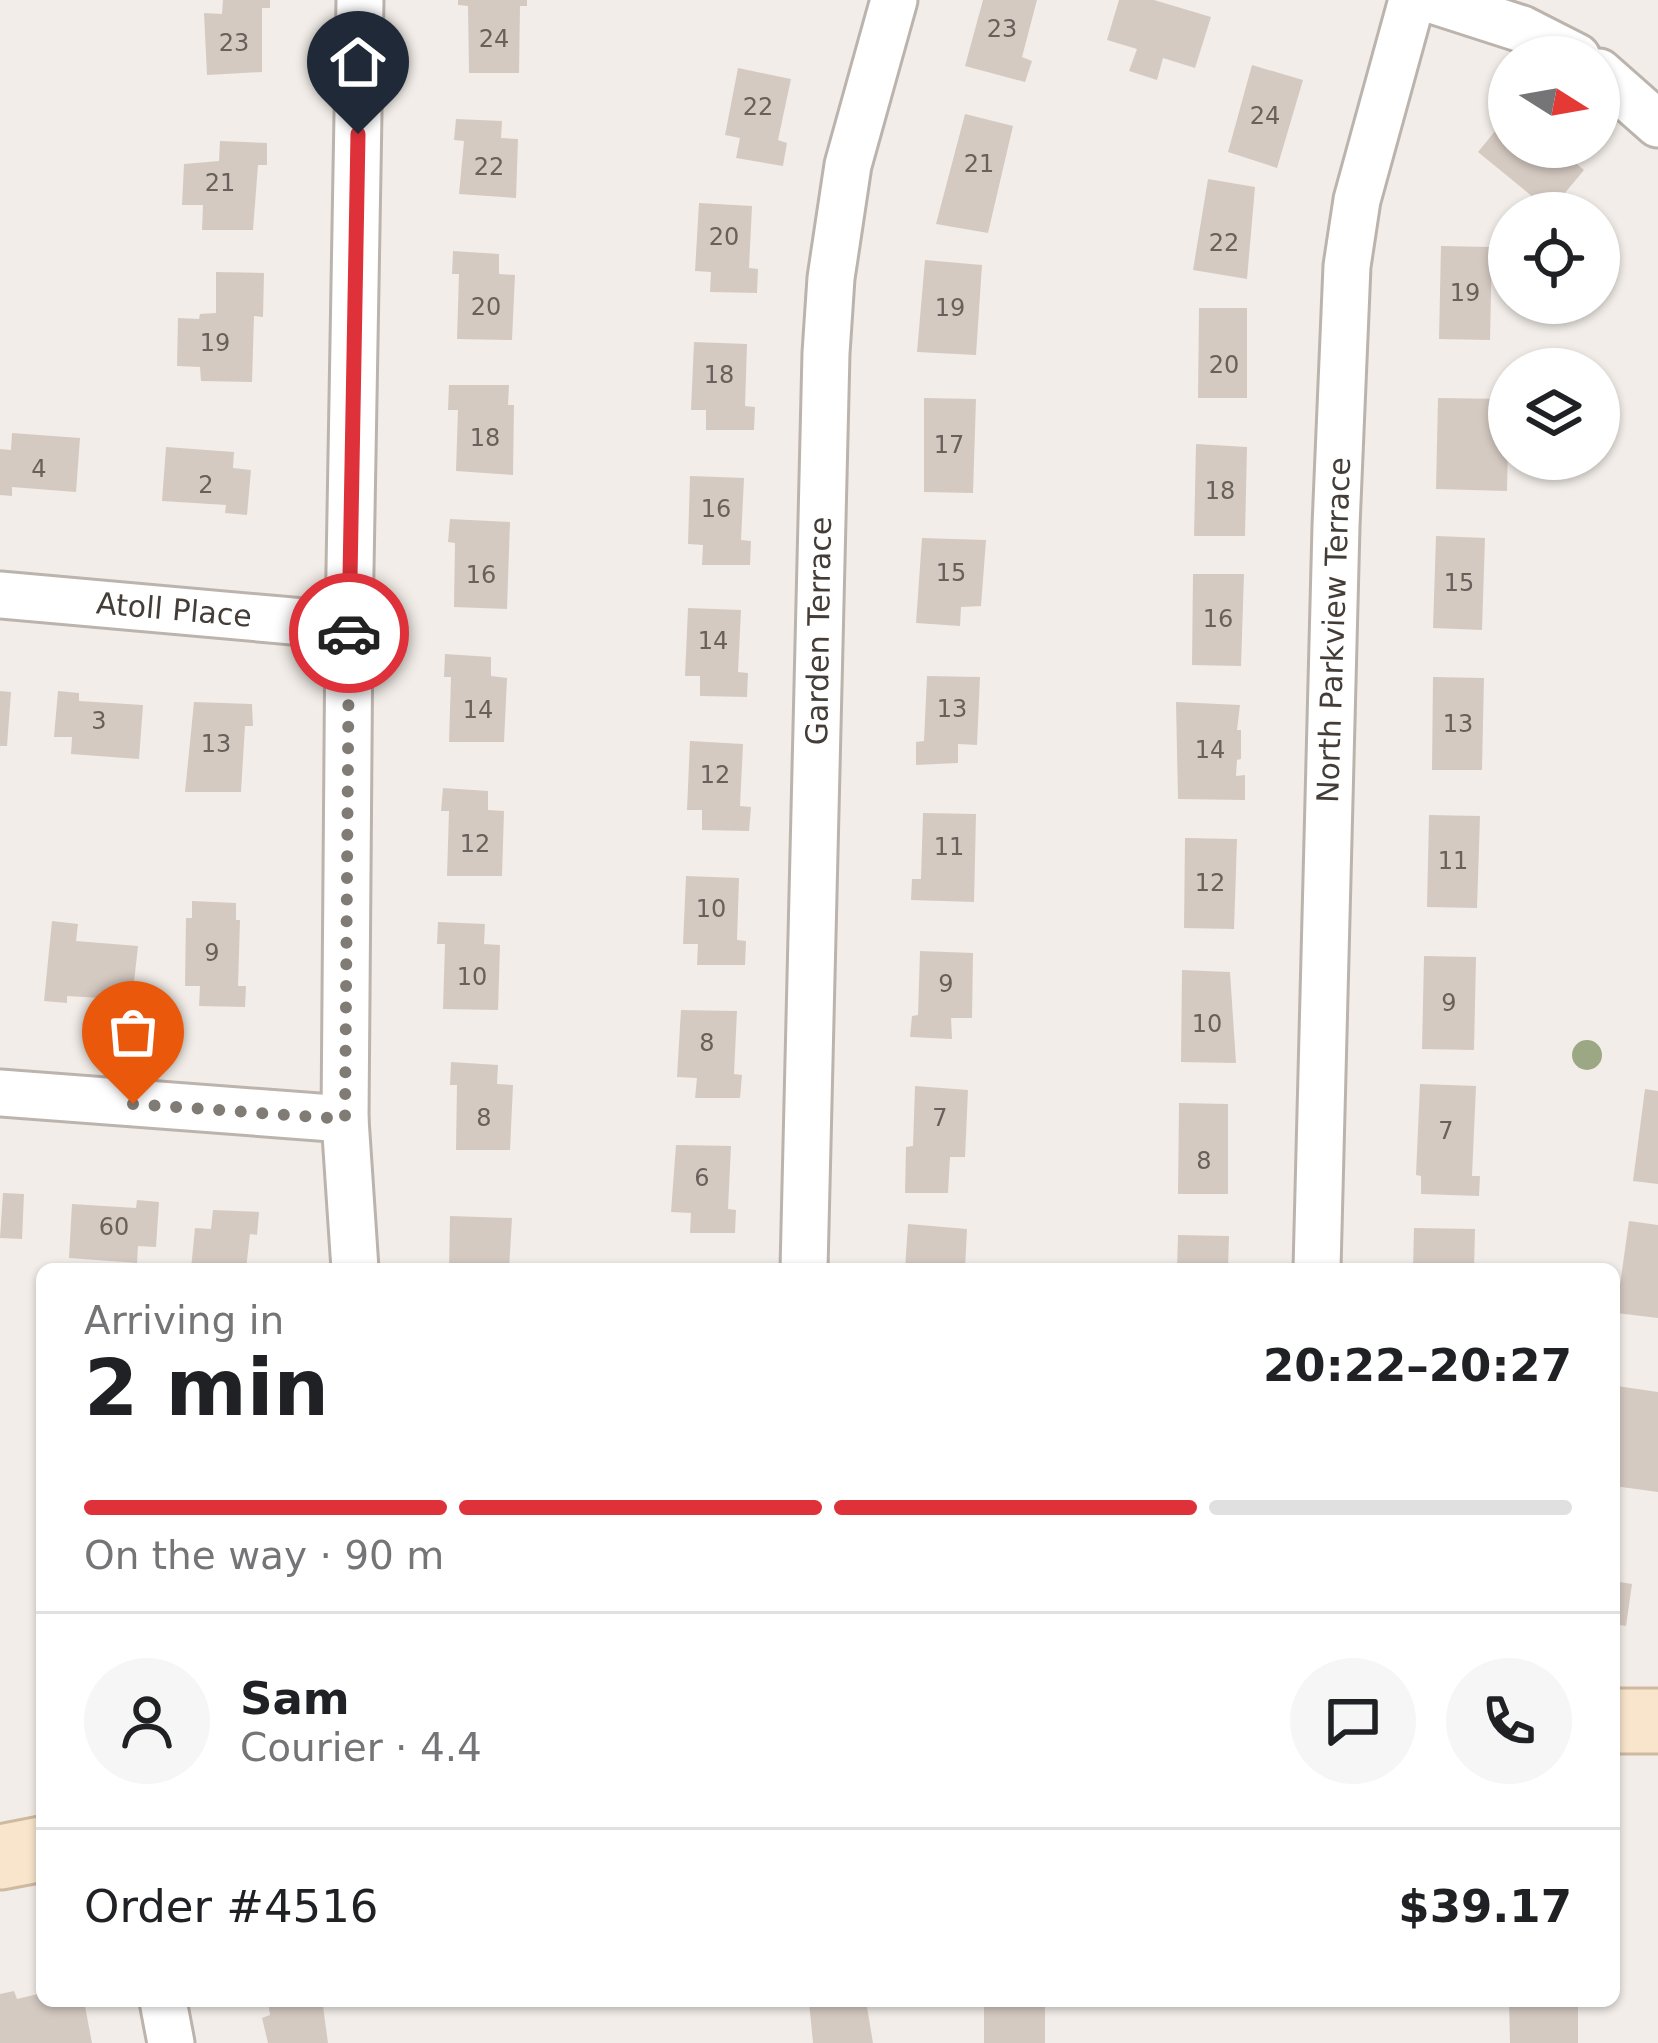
<!DOCTYPE html>
<meta charset="utf-8">
<style>
:root{--surface:#fff;--page:#f6f6f6;--text:#202124;--muted:#757577;--line:#e0e0e0;--accent:#df3139}
body{margin:0;font-family:"DejaVu Sans",sans-serif;background:var(--page);color:var(--text);height:100vh;display:flex;flex-direction:column;font-size:45px;white-space:nowrap}
*{box-sizing:border-box;margin:0}
p{font-size:39px;color:var(--muted)}
.icon{flex:none;width:66px;height:66px;fill:none;stroke:currentColor;stroke-width:2;stroke-linecap:round;stroke-linejoin:round}
.map{position:relative;flex:1;overflow:hidden}
.side{position:absolute;left:36px;top:1263px;width:1584px;height:744px;display:flex;flex-direction:column;background:var(--surface);border-radius:18px;box-shadow:0 3px 9px #0004}
.side>*{flex:none}
.needle{width:78px;rotate:101deg}
.buttons{position:absolute;left:1488px;top:36px;display:grid;gap:24px}
.buttons a{display:grid;place-items:center;width:132px;height:132px;border-radius:50%;background:var(--surface);box-shadow:0 3px 9px #0004;font-size:60px}
.pin{position:absolute;display:grid;place-items:center;width:102px;height:102px;color:#fff;margin:-123px -51px;border-radius:50% 50% 50% 0;rotate:-45deg;box-shadow:0 0 12px #0007}
.pin .icon{rotate:45deg}
.courier{position:absolute;display:grid;place-items:center;width:120px;height:120px;margin:-60px;border:9px solid #df3139;border-radius:50%;background:#fff;color:#222;box-shadow:0 3px 15px #0007}
.overview em{font-style:normal;font-weight:700}
.overview div{display:flex;flex-direction:column-reverse}
.overview{display:flex;align-items:center;justify-content:space-between;height:204px;padding:0 48px}
h1{font-size:78px;font-weight:700;line-height:90px}
.bar{display:grid;grid-template-columns:repeat(4,1fr);gap:18px 12px;align-content:center;height:144px;padding:0 48px}
.bar i{height:15px;border-radius:9px;background:var(--line)}
.bar .active{background:var(--accent)}
.bar p{grid-column:span 4}
.line{display:flex;align-items:center;gap:30px;padding:0 48px;border-top:3px solid var(--line)}
.line div{flex:1}
.round{display:grid;place-items:center;flex:none;width:126px;height:126px;border-radius:63px;background:var(--page)}
.map>svg:first-child{display:block}
</style>
<div class="map">
<svg width="1658" height="2043" viewBox="0 0 1658 2043">
<rect width="100%" height="100%" fill="#f2ede8"/>
<g fill="#d5cac2">
<path d="M 223,0 L 270,0 L 270,8 L 262,8 L 262,72 L 207,75 L 204,13 L 222,14 Z"/>
<path d="M 458,0 L 527,0 L 527,6 L 520,6 L 519,73 L 469,73 L 468,6 L 458,5 Z"/>
<path d="M 983,0 L 1037,0 L 1022,57 L 1032,61 L 1025,82 L 965,66 Z"/>
<path d="M 1119,0 L 1154,0 L 1211,17 L 1195,68 L 1163,58 L 1157,80 L 1129,71 L 1137,49 L 1107,40 Z"/>
<path d="M 1252,65 L 1303,80 L 1277,168 L 1228,152 Z"/>
<path d="M 738,68 L 791,79 L 778,140 L 787,143 L 783,166 L 736,158 L 740,138 L 725,135 Z"/>
<path d="M 965,114 L 1013,126 L 988,233 L 936,224 Z"/>
<path d="M 1509,114 L 1509,147 L 1556,147 L 1584,170 L 1550,211 L 1478,152 Z"/>
<path d="M 456,119 L 502,121 L 501,138 L 518,139 L 516,198 L 459,194 L 464,141 L 454,140 Z"/>
<path d="M 220,141 L 267,143 L 267,165 L 258,165 L 253,230 L 202,230 L 203,205 L 182,205 L 184,164 L 219,161 Z"/>
<path d="M 1208,179 L 1255,187 L 1247,279 L 1193,270 Z"/>
<path d="M 699,203 L 752,206 L 749,268 L 758,269 L 757,293 L 710,292 L 711,272 L 695,271 Z"/>
<path d="M 1441,246 L 1492,247 L 1490,340 L 1439,339 Z"/>
<path d="M 453,251 L 499,254 L 499,274 L 515,275 L 512,340 L 457,339 L 459,274 L 452,274 Z"/>
<path d="M 925,260 L 982,265 L 976,355 L 917,352 Z"/>
<path d="M 216,272 L 264,273 L 263,317 L 254,316 L 252,382 L 201,381 L 200,367 L 177,366 L 178,318 L 199,319 L 200,314 L 216,313 Z"/>
<path d="M 1199,308 L 1247,308 L 1247,398 L 1198,398 Z"/>
<path d="M 694,342 L 747,344 L 745,406 L 755,407 L 754,430 L 706,430 L 706,410 L 691,410 Z"/>
<path d="M 449,385 L 509,385 L 508,405 L 514,405 L 513,475 L 456,471 L 458,410 L 448,410 Z"/>
<path d="M 924,398 L 976,399 L 973,493 L 924,492 Z"/>
<path d="M 1438,398 L 1509,399 L 1507,491 L 1436,489 Z"/>
<path d="M 12,433 L 80,438 L 76,492 L 12,487 L 12,496 L 0,495 L 0,449 L 11,450 Z"/>
<path d="M 1196,444 L 1247,447 L 1245,536 L 1194,536 Z"/>
<path d="M 166,447 L 234,452 L 233,468 L 251,470 L 247,515 L 225,513 L 226,505 L 162,501 Z"/>
<path d="M 690,476 L 744,478 L 741,540 L 751,541 L 750,565 L 702,565 L 703,545 L 688,544 Z"/>
<path d="M 450,519 L 510,522 L 507,609 L 454,607 L 455,543 L 448,542 Z"/>
<path d="M 1436,536 L 1485,538 L 1482,630 L 1433,628 Z"/>
<path d="M 922,538 L 986,540 L 981,606 L 961,607 L 960,626 L 916,623 Z"/>
<path d="M 1193,574 L 1244,574 L 1241,666 L 1192,665 Z"/>
<path d="M 688,608 L 741,610 L 738,672 L 748,673 L 747,697 L 700,696 L 700,676 L 685,676 Z"/>
<path d="M 445,654 L 491,657 L 491,676 L 507,678 L 504,742 L 449,742 L 451,677 L 444,677 Z"/>
<path d="M 927,676 L 980,677 L 977,745 L 958,744 L 958,763 L 916,765 L 916,742 L 924,741 Z"/>
<path d="M 1433,677 L 1484,678 L 1482,770 L 1432,770 Z"/>
<path d="M 0,691 L 11,692 L 7,746 L 0,746 Z"/>
<path d="M 58,691 L 79,693 L 79,701 L 143,705 L 139,759 L 71,754 L 72,737 L 54,737 Z"/>
<path d="M 194,702 L 252,704 L 253,726 L 245,726 L 241,792 L 185,792 Z"/>
<path d="M 1176,702 L 1240,705 L 1237,730 L 1241,730 L 1241,759 L 1237,760 L 1236,776 L 1245,775 L 1245,800 L 1178,799 Z"/>
<path d="M 690,741 L 743,744 L 740,806 L 751,807 L 749,831 L 702,830 L 702,810 L 687,810 Z"/>
<path d="M 443,788 L 488,791 L 488,810 L 504,811 L 502,876 L 447,876 L 449,811 L 441,811 Z"/>
<path d="M 923,813 L 976,814 L 974,902 L 911,900 L 912,879 L 921,879 Z"/>
<path d="M 1429,815 L 1480,816 L 1477,908 L 1427,907 Z"/>
<path d="M 1185,838 L 1237,839 L 1234,929 L 1184,928 Z"/>
<path d="M 686,876 L 739,878 L 737,940 L 746,941 L 745,965 L 697,965 L 698,944 L 683,944 Z"/>
<path d="M 192,901 L 236,903 L 236,920 L 240,920 L 238,986 L 246,986 L 245,1007 L 199,1006 L 200,986 L 185,986 L 186,918 L 192,918 Z"/>
<path d="M 52,921 L 78,924 L 76,941 L 138,946 L 132,1000 L 67,996 L 67,1003 L 44,1001 Z"/>
<path d="M 438,922 L 485,924 L 484,944 L 500,945 L 498,1010 L 443,1009 L 445,944 L 437,944 Z"/>
<path d="M 920,951 L 973,953 L 972,1018 L 951,1018 L 952,1039 L 910,1037 L 912,1016 L 918,1015 Z"/>
<path d="M 1424,956 L 1476,957 L 1474,1050 L 1422,1049 Z"/>
<path d="M 1182,970 L 1230,972 L 1236,1063 L 1181,1062 Z"/>
<path d="M 681,1010 L 737,1011 L 734,1074 L 742,1075 L 740,1098 L 695,1098 L 697,1078 L 677,1077 Z"/>
<path d="M 451,1062 L 498,1065 L 497,1084 L 513,1085 L 510,1150 L 456,1150 L 457,1085 L 450,1085 Z"/>
<path d="M 1420,1084 L 1476,1086 L 1472,1176 L 1480,1176 L 1479,1196 L 1421,1194 L 1421,1176 L 1416,1175 Z"/>
<path d="M 915,1086 L 968,1090 L 965,1157 L 950,1157 L 948,1193 L 905,1193 L 906,1147 L 913,1146 Z"/>
<path d="M 1645,1089 L 1658,1091 L 1658,1184 L 1633,1181 Z"/>
<path d="M 1179,1103 L 1228,1104 L 1228,1194 L 1178,1194 Z"/>
<path d="M 676,1145 L 731,1146 L 728,1209 L 736,1210 L 735,1233 L 690,1233 L 691,1213 L 671,1212 Z"/>
<path d="M 3,1193 L 24,1194 L 22,1239 L 0,1238 Z"/>
<path d="M 137,1200 L 159,1202 L 156,1247 L 138,1246 L 137,1263 L 69,1258 L 72,1204 L 136,1208 Z"/>
<path d="M 213,1210 L 259,1212 L 257,1235 L 250,1234 L 246,1269 L 191,1269 L 195,1228 L 211,1229 Z"/>
<path d="M 450,1216 L 512,1218 L 509,1269 L 449,1269 Z"/>
<path d="M 1629,1221 L 1658,1225 L 1658,1318 L 1616,1313 Z"/>
<path d="M 908,1224 L 967,1229 L 965,1269 L 905,1269 Z"/>
<path d="M 1414,1228 L 1475,1229 L 1474,1269 L 1413,1269 Z"/>
<path d="M 1178,1235 L 1229,1236 L 1228,1269 L 1177,1269 Z"/>
<path d="M 1617,1386 L 1658,1392 L 1658,1492 L 1614,1486 Z"/>
<path d="M 1614,1581 L 1632,1584 L 1626,1626 L 1614,1624 Z"/>
<path d="M 14,1991 L 17,1999 L 42,1993 L 42,2001 L 84,2001 L 92,2043 L 0,2043 L 0,1994 Z"/>
<path d="M 268,2001 L 330,2001 L 331,2005 L 323,2006 L 328,2043 L 268,2043 L 262,2018 L 270,2015 Z"/>
<path d="M 809,2001 L 866,2001 L 873,2043 L 813,2043 Z"/>
<rect x="984" y="2001" width="61" height="42"/>
<path d="M 1509,2001 L 1578,2001 L 1578,2043 L 1510,2043 Z"/>
</g>
<g fill="none" stroke-linecap="round" stroke-linejoin="round">
<g stroke="#bcb3ac" stroke-width="51">
<g id="street">
<path d="M 1432,0 L 1522,29 L 1577,57"/>
<path d="M 1599,72 L 1658,124"/>
<path d="M 0,595 L 349,626"/>
<path d="M 0,1093 L 345,1119"/>
<path d="M 355,1269 L 345,1119 L 349,626 L 360,0"/>
<path d="M 804,1269 L 826,353 L 831,278 L 848,165 L 894,0"/>
<path d="M 1317,1269 L 1336,526 L 1347,266 L 1357,200 L 1412,0"/>
<path d="M 163,2001 L 171,2043"/>
</g>
</g>
<g stroke="#cfb99f" stroke-width="69">
<g id="secondary">
<path d="M 1614,1721 L 1658,1721"/>
<path d="M 0,1857 L 42,1849"/>
</g>
</g>
<use href="#street" stroke="#fff" stroke-width="45"/>
<use href="#secondary" stroke="#f8e5cc" stroke-width="63"/>
</g>
<circle fill="#9ca884" cx="1587" cy="1055" r="15"/>
<g fill="none" stroke-linecap="round" stroke-linejoin="round">
<path stroke="#817b75" stroke-width="12" stroke-dasharray="0 21.6" d="M 133,1104 L 345,1119 L 349,633"/>
<path stroke="#df3139" stroke-width="15" d="M 349,633 L 358,134"/>
</g>
<g text-anchor="middle" stroke-width="12" stroke-linejoin="round" paint-order="stroke">
<g font-size="24" fill="#68605a">
<text x="1002" y="37">23</text>
<text x="494" y="47">24</text>
<text x="234" y="51">23</text>
<text x="758" y="115">22</text>
<text x="1265" y="124">24</text>
<text x="979" y="172">21</text>
<text x="489" y="175">22</text>
<text x="220" y="191">21</text>
<text x="724" y="245">20</text>
<text x="1224" y="251">22</text>
<text x="1465" y="301">19</text>
<text x="486" y="315">20</text>
<text x="950" y="316">19</text>
<text x="215" y="351">19</text>
<text x="1224" y="373">20</text>
<text x="719" y="383">18</text>
<text x="485" y="446">18</text>
<text x="949" y="453">17</text>
<text x="39" y="477">4</text>
<text x="206" y="493">2</text>
<text x="1220" y="499">18</text>
<text x="716" y="517">16</text>
<text x="951" y="581">15</text>
<text x="481" y="583">16</text>
<text x="1459" y="591">15</text>
<text x="1218" y="627">16</text>
<text x="713" y="649">14</text>
<text x="952" y="717">13</text>
<text x="478" y="718">14</text>
<text x="99" y="729">3</text>
<text x="1458" y="732">13</text>
<text x="216" y="752">13</text>
<text x="1210" y="758">14</text>
<text x="715" y="783">12</text>
<text x="475" y="852">12</text>
<text x="949" y="855">11</text>
<text x="1453" y="869">11</text>
<text x="1210" y="891">12</text>
<text x="711" y="917">10</text>
<text x="212" y="961">9</text>
<text x="472" y="985">10</text>
<text x="946" y="992">9</text>
<text x="1449" y="1011">9</text>
<text x="1207" y="1032">10</text>
<text x="707" y="1051">8</text>
<text x="484" y="1126">8</text>
<text x="940" y="1126">7</text>
<text x="1446" y="1139">7</text>
<text x="1204" y="1169">8</text>
<text x="702" y="1186">6</text>
<text x="114" y="1235">60</text>
</g>
<g font-size="30" fill="#443d37" stroke="#fff">
<text transform="translate(174 610) rotate(5)" y="10">Atoll Place</text>
<text transform="translate(1334 630) rotate(-88)" y="10">North Parkview Terrace</text>
<text transform="translate(819 631) rotate(-89)" y="10">Garden Terrace</text>
</g>
</g>
</svg>
<div class="buttons">
<a><svg class="needle" viewBox="-14 -14 28 28"><path d="M0-13l5 13h-10z" fill="#e53935"/><path d="M0 13l5-13h-10z" fill="#757577"/></svg></a>
<a><svg class="icon" aria-label="locate" viewBox="0 0 24 24"><circle cx="12" cy="12" r="6"/><path d="M12 2v4M12 18v4M2 12h4M18 12h4"/></svg></a>
<a><svg class="icon" aria-label="layers" viewBox="0 0 24 24"><path d="M12 4l9 5-9 5-9-5zM3 14l9 5 9-5"/></svg></a>
</div>
<div class="pin" style="left:133px;top:1104px;background:#ea580c"><svg class="icon" aria-label="bag" viewBox="0 0 24 24"><path d="M5 8h14l-1 12H6zM9 8a3 3 0 0 1 6 0"/></svg></div>
<div class="pin" style="left:358px;top:134px;background:#1f2937"><svg class="icon" aria-label="home" viewBox="0 0 24 24"><path d="M3 11l9-7 9 7M6 9v11h12V9"/></svg></div>
<div class="courier" style="left:349px;top:633px"><svg class="icon" aria-label="car" viewBox="0 0 24 24"><path d="M5 17H2v-5l4-1 3-4h7l3 4 3 1v5h-3M9 17h6M6 11h13"/><circle cx="7" cy="17" r="2"/><circle cx="17" cy="17" r="2"/></svg></div>
<section class="side">
<div class="overview"><div><h1>2 min</h1><p>Arriving in</p></div><em>20:22–20:27</em></div>
<div class="bar"><i class="active"></i><i class="active"></i><i class="active"></i><i></i><p>On the way · 90 m</p></div>
<div class="line" style="height:216px"><a class="round"><svg class="icon" aria-label="person" viewBox="0 0 24 24"><circle cx="12" cy="8" r="4"/><path d="M4 21q1-7 8-7t8 7"/></svg></a><div><b>Sam</b><p>Courier · 4.4</p></div><a class="round"><svg class="icon" aria-label="chat" viewBox="0 0 24 24"><path d="M4 5h16v11H9l-5 4z"/></svg></a><a class="round"><svg class="icon" aria-label="phone" viewBox="0 0 24 24"><path d="M5 4h4l2 5-3 2q2 4 5 5l2-3 5 2v4C11 20 4 13 5 4z"/></svg></a></div>
<div class="line" style="height:156px"><div>Order #4516</div><b>$39.17</b></div>
</section>
</div>
